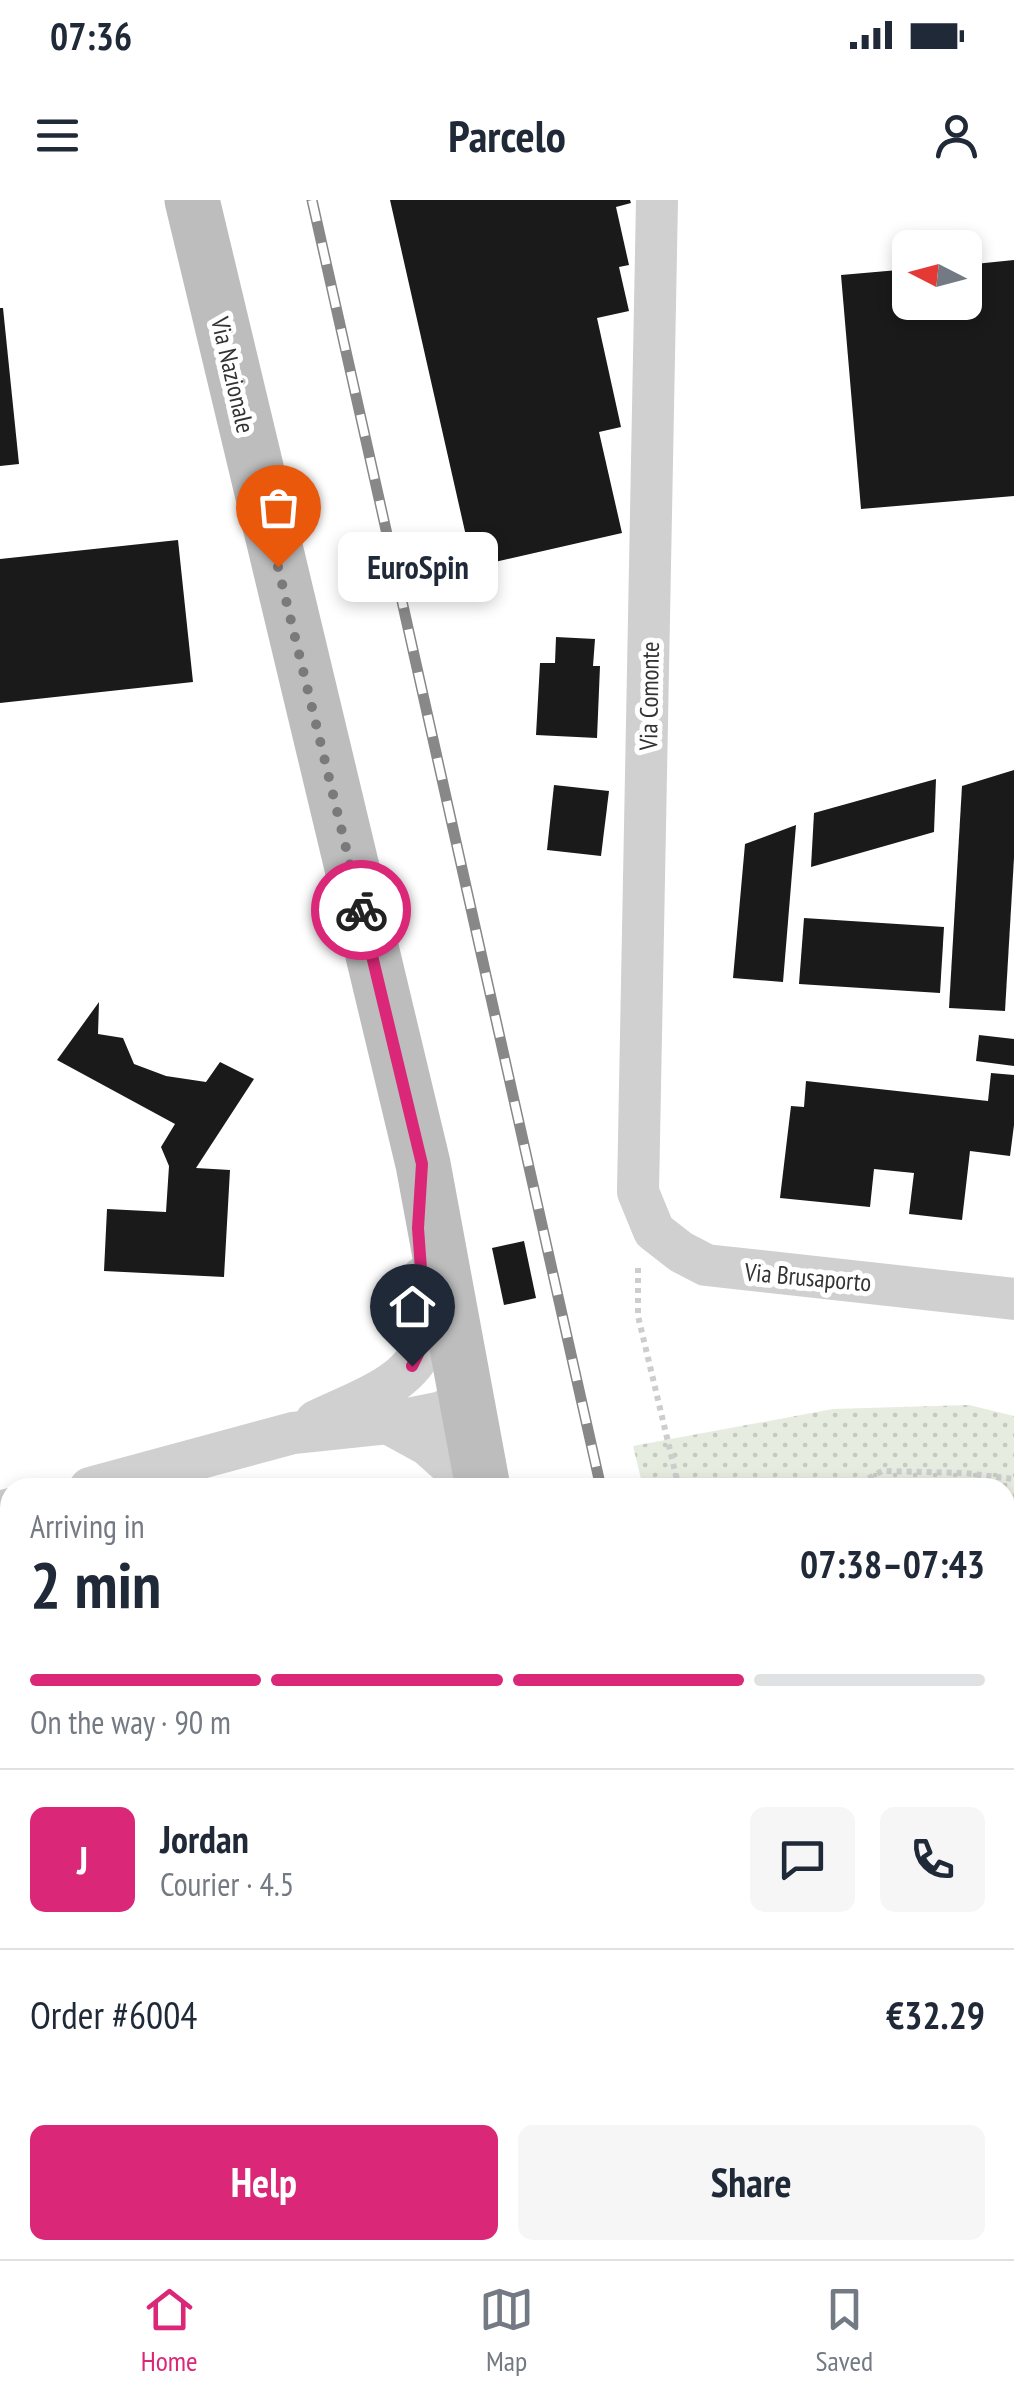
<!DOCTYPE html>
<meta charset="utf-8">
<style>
:root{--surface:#fff;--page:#f6f6f7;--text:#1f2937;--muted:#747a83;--line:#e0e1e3;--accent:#db2777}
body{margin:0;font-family:"PT Sans Narrow",sans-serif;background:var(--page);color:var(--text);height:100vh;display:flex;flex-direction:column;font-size:38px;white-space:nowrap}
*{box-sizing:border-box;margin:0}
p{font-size:32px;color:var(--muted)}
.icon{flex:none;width:55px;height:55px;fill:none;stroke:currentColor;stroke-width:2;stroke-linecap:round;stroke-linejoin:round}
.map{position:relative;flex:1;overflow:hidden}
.details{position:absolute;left:0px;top:1278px;width:1015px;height:782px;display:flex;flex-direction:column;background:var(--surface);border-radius:30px 30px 0 0;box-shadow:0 5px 15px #0003}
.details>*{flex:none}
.needle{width:65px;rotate:276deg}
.controls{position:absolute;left:892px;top:30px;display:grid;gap:20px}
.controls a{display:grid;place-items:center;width:90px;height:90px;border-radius:15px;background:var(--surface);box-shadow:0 5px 15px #0003;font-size:50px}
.pin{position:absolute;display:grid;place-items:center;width:85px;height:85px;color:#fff;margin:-102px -42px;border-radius:50% 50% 50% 0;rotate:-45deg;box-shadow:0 0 10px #0007}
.pin .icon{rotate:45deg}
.courier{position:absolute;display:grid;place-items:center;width:100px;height:100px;margin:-50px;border:8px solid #db2777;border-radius:50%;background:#fff;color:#222;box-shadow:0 2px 12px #0007}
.bubble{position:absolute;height:70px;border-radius:15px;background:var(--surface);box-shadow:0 5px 15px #0003;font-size:32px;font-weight:600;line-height:70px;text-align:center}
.head em{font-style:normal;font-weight:600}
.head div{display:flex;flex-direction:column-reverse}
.head{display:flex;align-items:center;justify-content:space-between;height:170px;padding:0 30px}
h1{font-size:65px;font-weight:600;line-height:75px}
.bar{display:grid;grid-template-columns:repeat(4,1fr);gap:15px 10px;align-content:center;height:120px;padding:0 30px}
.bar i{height:12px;border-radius:8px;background:var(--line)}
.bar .active{background:var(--accent)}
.bar p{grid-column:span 4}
.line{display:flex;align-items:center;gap:25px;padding:0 30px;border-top:2px solid var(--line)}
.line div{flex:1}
.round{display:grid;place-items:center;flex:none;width:105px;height:105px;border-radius:15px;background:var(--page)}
.primary-button{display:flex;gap:20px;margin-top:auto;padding:20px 30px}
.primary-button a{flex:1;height:115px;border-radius:15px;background:var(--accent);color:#fff;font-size:40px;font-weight:600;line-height:115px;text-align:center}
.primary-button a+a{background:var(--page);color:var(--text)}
.status{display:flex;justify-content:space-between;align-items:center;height:70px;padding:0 50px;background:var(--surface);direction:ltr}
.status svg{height:28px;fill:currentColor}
header{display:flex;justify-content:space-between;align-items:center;height:130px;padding:0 30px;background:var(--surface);font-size:45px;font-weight:600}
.dock{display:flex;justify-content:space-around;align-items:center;height:140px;border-top:2px solid var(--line);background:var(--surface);font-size:28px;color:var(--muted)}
.dock a{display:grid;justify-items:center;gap:5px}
.dock .active{color:var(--accent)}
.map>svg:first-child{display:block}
</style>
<div class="status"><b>07:36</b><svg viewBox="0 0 49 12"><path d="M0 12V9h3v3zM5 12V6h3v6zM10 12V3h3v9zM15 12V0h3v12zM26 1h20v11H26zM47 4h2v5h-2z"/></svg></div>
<header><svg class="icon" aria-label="menu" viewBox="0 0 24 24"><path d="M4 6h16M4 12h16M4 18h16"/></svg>Parcelo<svg class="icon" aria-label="person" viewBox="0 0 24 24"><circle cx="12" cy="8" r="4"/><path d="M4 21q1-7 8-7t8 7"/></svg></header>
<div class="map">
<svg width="1014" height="2059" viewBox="0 0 1014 2059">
<defs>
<pattern id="grass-dots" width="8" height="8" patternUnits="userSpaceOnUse" patternTransform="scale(2.5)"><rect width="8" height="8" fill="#e6ecdf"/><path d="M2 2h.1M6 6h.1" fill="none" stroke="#c6cbc0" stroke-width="1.8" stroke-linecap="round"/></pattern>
</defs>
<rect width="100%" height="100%" fill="#fff"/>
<path fill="url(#grass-dots)" d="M 969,1205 L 1014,1216 L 1014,1311 L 1005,1310 L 1005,1288 L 643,1287 L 633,1246 L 833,1209 Z"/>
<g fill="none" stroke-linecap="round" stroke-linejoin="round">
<path stroke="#cfe2ee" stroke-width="11" d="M 0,1402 L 10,1400"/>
</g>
<g fill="#1a1a1a">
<path d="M 390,0 L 630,0 L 631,3 L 616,7 L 629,65 L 619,67 L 629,111 L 597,118 L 621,227 L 599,232 L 622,333 L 473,367 Z"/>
<path d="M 1014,60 L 1014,296 L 861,309 L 841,75 L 910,69 L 910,102 L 965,102 L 965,65 Z"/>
<path d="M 0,108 L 3,108 L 19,264 L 0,266 Z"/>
<path d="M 178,340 L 193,482 L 0,503 L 0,359 Z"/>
<path d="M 556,437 L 595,439 L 593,466 L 600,466 L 597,538 L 536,535 L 540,463 L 555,463 Z"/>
<path d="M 1014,570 L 1014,658 L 1005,811 L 949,808 L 962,586 Z"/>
<path d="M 936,579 L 934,632 L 811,667 L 814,613 Z"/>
<path d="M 554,585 L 609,591 L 601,656 L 547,650 Z"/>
<path d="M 796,625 L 783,782 L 733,778 L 745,644 Z"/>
<path d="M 804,718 L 944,727 L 940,793 L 799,784 Z"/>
<path d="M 99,802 L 98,834 L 123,838 L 134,864 L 166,876 L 206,882 L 220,862 L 254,879 L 196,968 L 230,970 L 224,1077 L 104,1071 L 107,1009 L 166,1012 L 169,966 L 161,947 L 175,924 L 57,860 Z"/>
<path d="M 979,835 L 1014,839 L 1014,866 L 976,861 Z"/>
<path d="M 991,873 L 1014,875 L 1014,925 L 1010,956 L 970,951 L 962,1020 L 909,1014 L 914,973 L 874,969 L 870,1007 L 780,998 L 791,906 L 804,907 L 806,881 L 988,901 Z"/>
<path d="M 524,1041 L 536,1098 L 504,1105 L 492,1048 Z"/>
<path d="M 1005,1332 L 1014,1333 L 1014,1516 L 1005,1515 Z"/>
<rect x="1005" y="1596" width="9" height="103"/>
<path d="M 0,1874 L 10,1874 L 10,1961 L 0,1962 Z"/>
<path d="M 1005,1914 L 1014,1915 L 1014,1975 L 1005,1975 Z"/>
<path d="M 870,2050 L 920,2050 L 920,2059 L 872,2059 Z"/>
</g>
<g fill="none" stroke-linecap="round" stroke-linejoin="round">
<g stroke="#cdcdcd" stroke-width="6" stroke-dasharray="5 5" stroke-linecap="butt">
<path d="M 638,1068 L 638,1116 L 679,1288"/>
<path d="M 851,1288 L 882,1271 L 965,1273 L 1014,1279"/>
</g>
<g stroke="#d0d0d0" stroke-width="42">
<path d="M 657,0 L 638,992 L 654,1031 L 681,1052 L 706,1065 L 1014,1099"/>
<path d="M 316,1221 C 354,1202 412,1186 426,1140 C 430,1123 426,1095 423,1077"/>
<path d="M 388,1223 L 428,1245 L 476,1288"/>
<path d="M 90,1288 L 293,1233 L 388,1223 L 442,1212 L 467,1199"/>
<path d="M 0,1312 L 10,1309"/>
<path d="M 1005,1563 L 1014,1563"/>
<path d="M 1005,1884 L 1014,1884"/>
<path d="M 0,2039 L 10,2039"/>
</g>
<g stroke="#bdbdbd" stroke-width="55">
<path d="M 192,0 L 423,964 L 483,1288"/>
<path d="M 526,2059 L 526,2050"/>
</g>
<g stroke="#888" stroke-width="11">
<g id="rail">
<path d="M 312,0 L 601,1288"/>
<path d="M 772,2050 L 774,2059"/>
</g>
</g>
<use href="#rail" stroke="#fff" stroke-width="8" stroke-dasharray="22" stroke-linecap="butt"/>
</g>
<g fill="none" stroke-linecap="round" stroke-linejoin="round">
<path stroke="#7a7a7a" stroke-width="10" stroke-dasharray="0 18" d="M 278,367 L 361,710"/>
<path stroke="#db2777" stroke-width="12" d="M 361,710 L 422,964 L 418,1028 L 426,1138 L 412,1166"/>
</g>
<g text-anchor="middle" stroke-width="10" stroke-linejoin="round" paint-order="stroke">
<g font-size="25" fill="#333" stroke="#fff">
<text transform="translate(233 175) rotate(77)" y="9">Via Nazionale</text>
<text transform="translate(649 496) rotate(-89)" y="9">Via Comonte</text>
<text transform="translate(808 1077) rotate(5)" y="9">Via Brusaporto</text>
</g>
</g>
</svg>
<div class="controls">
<a><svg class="needle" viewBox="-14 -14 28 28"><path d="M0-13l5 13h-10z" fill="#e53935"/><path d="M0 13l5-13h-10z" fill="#747a83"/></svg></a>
</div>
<div class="pin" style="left:278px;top:367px;background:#ea580c"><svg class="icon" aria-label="bag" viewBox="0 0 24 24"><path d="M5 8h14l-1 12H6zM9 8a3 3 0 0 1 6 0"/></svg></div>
<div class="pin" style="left:412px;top:1166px;background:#1f2937"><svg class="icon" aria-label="home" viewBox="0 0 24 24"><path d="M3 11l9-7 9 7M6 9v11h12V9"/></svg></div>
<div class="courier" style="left:361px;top:710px"><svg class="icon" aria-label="bike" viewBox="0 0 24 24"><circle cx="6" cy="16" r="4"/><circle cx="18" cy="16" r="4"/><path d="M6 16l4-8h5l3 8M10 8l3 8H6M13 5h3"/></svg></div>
<div class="bubble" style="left:338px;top:332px;width:160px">EuroSpin</div>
<section class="details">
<div class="head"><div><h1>2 min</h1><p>Arriving in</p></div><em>07:38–07:43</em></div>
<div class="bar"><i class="active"></i><i class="active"></i><i class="active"></i><i></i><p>On the way · 90 m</p></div>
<div class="line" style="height:180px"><b class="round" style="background:var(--accent);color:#fff">J</b><div><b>Jordan</b><p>Courier · 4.5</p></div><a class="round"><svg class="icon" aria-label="chat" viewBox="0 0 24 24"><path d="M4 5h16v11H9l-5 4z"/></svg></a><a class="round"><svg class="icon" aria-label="phone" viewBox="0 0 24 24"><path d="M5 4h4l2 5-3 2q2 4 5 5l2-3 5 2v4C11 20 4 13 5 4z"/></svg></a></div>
<div class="line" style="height:130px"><div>Order #6004</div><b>€32.29</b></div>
<div class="primary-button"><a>Help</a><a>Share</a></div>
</section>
</div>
<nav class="dock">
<a class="active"><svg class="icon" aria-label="home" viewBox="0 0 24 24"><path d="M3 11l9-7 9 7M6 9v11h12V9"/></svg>Home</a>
<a><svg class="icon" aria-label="map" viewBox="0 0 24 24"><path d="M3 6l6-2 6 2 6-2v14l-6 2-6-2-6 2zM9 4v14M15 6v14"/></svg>Map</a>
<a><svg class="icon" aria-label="saved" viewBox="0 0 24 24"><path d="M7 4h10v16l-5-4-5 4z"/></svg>Saved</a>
</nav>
